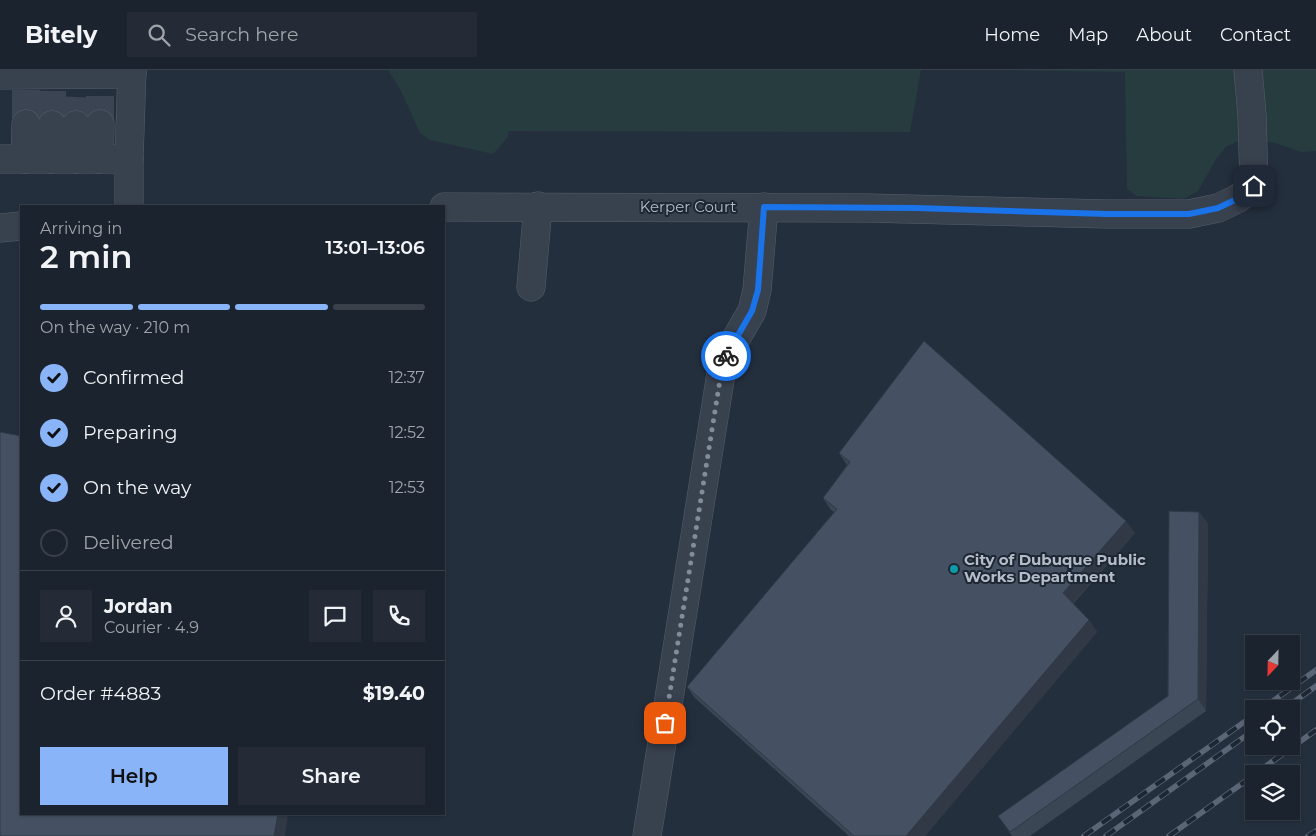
<!DOCTYPE html>
<meta charset="utf-8">
<style>
:root{--surface:#1b232e;--page:#242b36;--text:#f1f3f6;--muted:#a0a4aa;--line:#39404a;--accent:#8ab4f8}
body{margin:0;font-family:Montserrat,sans-serif;background:var(--page);color:var(--text);height:100vh;display:flex;flex-direction:column;font-size:19px;white-space:nowrap}
*{box-sizing:border-box;margin:0}
p{font-size:16px;color:var(--muted)}
.icon{flex:none;width:28px;height:28px;fill:none;stroke:currentColor;stroke-width:2;stroke-linecap:round;stroke-linejoin:round}
.map{position:relative;flex:1;overflow:hidden}
.sheet{position:absolute;left:20px;top:135px;width:425px;height:610px;display:flex;flex-direction:column;background:var(--surface);border-radius:0px;box-shadow:0 1px 4px #0004,0 0 0 1px var(--line)}
.sheet>*{flex:none}
.needle{width:32px;rotate:202deg}
.buttons{position:absolute;left:1245px;top:565px;display:grid;gap:10px}
.buttons a{display:grid;place-items:center;width:55px;height:55px;border-radius:0px;background:var(--surface);box-shadow:0 1px 4px #0004,0 0 0 1px var(--line);font-size:25px}
.pin{position:absolute;display:grid;place-items:center;width:42px;height:42px;color:#fff;margin:-21px;border-radius:10px;box-shadow:0 2px 8px #0006}
.courier{position:absolute;display:grid;place-items:center;width:50px;height:50px;margin:-25px;border:4px solid #1a73e8;border-radius:50%;background:#fff;color:#222;box-shadow:0 1px 6px #0007}
.summary em{font-style:normal;font-weight:600}
.summary div{display:flex;flex-direction:column-reverse}
.summary{display:flex;align-items:center;justify-content:space-between;height:85px;padding:0 20px}
h1{font-size:32px;font-weight:600;line-height:38px}
.bar{display:grid;grid-template-columns:repeat(4,1fr);gap:8px 5px;align-content:center;height:60px;padding:0 20px}
.bar i{height:6px;border-radius:4px;background:var(--line)}
.bar .current{background:var(--accent)}
.bar p{grid-column:span 4}
.line{display:flex;align-items:center;gap:12px;padding:0 20px;border-top:1px solid var(--line)}
.line div{flex:1}
.round{display:grid;place-items:center;flex:none;width:52px;height:52px;border-radius:0px;background:var(--page)}
ol{padding:0 20px;list-style:none}
li{display:flex;align-items:center;gap:15px;height:55px}
li p{margin-inline-start:auto}
li .icon{padding:5px;border-radius:50%;background:var(--accent);color:#111;stroke-width:4}
li:last-child{color:var(--muted)}
li i{width:28px;height:28px;border:2px solid var(--line);border-radius:50%}
.cta{display:flex;gap:10px;margin-top:auto;padding:10px 20px}
.cta a{flex:1;height:58px;border-radius:0px;background:var(--accent);color:#111;font-size:20px;font-weight:600;line-height:58px;text-align:center}
.cta a+a{background:var(--page);color:var(--text)}
header{display:flex;align-items:center;gap:30px;box-sizing:border-box;height:70px;padding:0 25px;background:var(--surface);border-bottom:1px solid var(--line)}
header strong{font-size:24px}
nav{display:flex;gap:28px;margin-inline-start:auto;font-size:18px}
.search{width:350px;height:45px;background:var(--page);display:flex;align-items:center;gap:12px;box-sizing:border-box;padding:0 18px;border-radius:0px;color:var(--muted);font-size:19px}
.map>svg:first-child{display:block}
</style>
<header>
<strong>Bitely</strong>
<div class="search"><svg class="icon" aria-label="search" viewBox="0 0 24 24"><circle cx="10" cy="10" r="6"/><path d="M15 15l6 6"/></svg>Search here</div>
<nav><a>Home</a><a>Map</a><a>About</a><a>Contact</a></nav>
</header>
<div class="map">
<svg width="1316" height="766" viewBox="0 0 1316 766">
<rect width="100%" height="100%" fill="#242f3e"/>
<g fill="#263c3f">
<path d="M 388,0 L 921,0 L 910,62 L 508,61 L 508,67 L 493,84 L 430,70 L 420,63 L 401,21 Z"/>
<path d="M 1007,0 L 1316,0 L 1316,81 L 1301,82 L 1276,73 L 1247,68 L 1227,76 L 1216,89 L 1198,121 L 1184,129 L 1137,126 L 1127,119 L 1125,2 Z"/>
</g>
<g fill="none" stroke-linecap="round" stroke-linejoin="round">
<g stroke="#3a4453" stroke-width="28" stroke-dasharray="28 14" stroke-linecap="butt">
<path d="M 26,20 L 26,54"/>
<path d="M 52,21 L 52,55"/>
<path d="M 100,54 L 100,19"/>
<path d="M 76,55 L 77,20"/>
</g>
<g stroke="#565f6c" stroke-width="29">
<g id="minor">
<path d="M 0,5 L 132,4"/>
<path d="M 0,89 L 129,89"/>
<path d="M 25,89 L 26,54"/>
<path d="M 51,89 L 52,55"/>
<path d="M 76,89 L 76,55"/>
<path d="M 99,89 L 100,54"/>
<path d="M 129,136 L 129,89 L 132,0"/>
<path d="M 444,137 L 867,138 L 1107,144 L 1189,144 L 1218,138 L 1237,129 L 1254,116 L 1252,45 L 1248,0"/>
<path d="M 0,158 L 21,156"/>
<path d="M 531,217 L 538,136"/>
<path d="M 647,766 L 723,291 L 752,241 L 757,220 L 764,137"/>
</g>
</g>
<use href="#minor" stroke="#38414e" stroke-width="28"/>
<g stroke="#5a6575" stroke-width="5.5">
<g id="rail">
<path d="M 1262,639 L 1316,600"/>
<path d="M 1284,639 L 1316,616"/>
<path d="M 1255,704 L 1316,660"/>
<path d="M 1084,766 L 1254,645"/>
<path d="M 1106,766 L 1254,660"/>
<path d="M 1169,766 L 1254,705"/>
<path d="M 1308,766 L 1316,761"/>
</g>
</g>
<use href="#rail" stroke="#1d2633" stroke-width="4" stroke-dasharray="11" stroke-linecap="butt"/>
</g>
<g fill="#3b4654">
<path d="M 839,383 L 1135,463 L 1073,534 L 1089,550 L 1097,562 L 925,766 L 849,766 L 695,628 L 687,617 L 834,442 L 831,440 L 823,428 L 847,395 Z"/>
<path d="M 1199,442 L 1208,454 L 1206,641 L 1030,766 L 1012,766 L 998,746 L 1168,626 Z"/>
</g>
<g fill="#303945">
<path d="M 1199,442 L 1208,454 L 1206,641 L 1198,629 Z"/>
<path d="M 1126,451 L 1135,463 L 1071,535 L 1063,523 Z"/>
<path d="M 1089,550 L 1097,562 L 925,766 L 906,766 Z"/>
<path d="M 278,744 L 288,744 L 285,766 L 274,766 Z"/>
</g>
<g fill="#455162" stroke="#303945">
<path d="M 924,271 L 1126,451 L 1063,523 L 1089,550 L 906,766 L 854,766 L 687,617 L 837,439 L 823,428 L 850,392 L 839,383 Z"/>
<path d="M 0,362 L 21,366 L 21,744 L 278,744 L 274,766 L 0,766 Z"/>
<path d="M 1169,441 L 1199,442 L 1198,629 L 1010,762 L 998,746 L 1168,626 Z"/>
</g>
<g fill="none" stroke-linecap="round" stroke-linejoin="round">
<path stroke="#828b98" stroke-width="5" stroke-dasharray="0 9" d="M 665,653 L 723,291 L 726,286"/>
<path stroke="#1a73e8" stroke-width="6" d="M 726,286 L 752,241 L 758,220 L 764,137 L 915,138 L 1107,144 L 1189,144 L 1218,138 L 1237,129 L 1254,116"/>
</g>
<circle fill="#0f9aa8" stroke="#1d2633" stroke-width="2" cx="954" cy="499" r="5"/>
<g text-anchor="middle" stroke-width="4" stroke-linejoin="round" paint-order="stroke">
<g font-size="15" fill="#b4bcc9" stroke="#1d2633">
<text x="688" y="142">Kerper Court</text>
</g>
<g font-size="15" font-weight="bold" fill="#b4bcc9" stroke="#1d2633" text-anchor="start">
<text x="964" y="495">City of Dubuque Public<tspan x="964" dy="17">Works Department</tspan></text>
</g>
</g>
</svg>
<div class="buttons">
<a><svg class="needle" viewBox="-14 -14 28 28"><path d="M0-13l5 13h-10z" fill="#e53935"/><path d="M0 13l5-13h-10z" fill="#a0a4aa"/></svg></a>
<a><svg class="icon" aria-label="locate" viewBox="0 0 24 24"><circle cx="12" cy="12" r="6"/><path d="M12 2v4M12 18v4M2 12h4M18 12h4"/></svg></a>
<a><svg class="icon" aria-label="layers" viewBox="0 0 24 24"><path d="M12 4l9 5-9 5-9-5zM3 14l9 5 9-5"/></svg></a>
</div>
<div class="pin" style="left:665px;top:653px;background:#ea580c"><svg class="icon" aria-label="bag" viewBox="0 0 24 24"><path d="M5 8h14l-1 12H6zM9 8a3 3 0 0 1 6 0"/></svg></div>
<div class="pin" style="left:1254px;top:116px;background:#1f2937"><svg class="icon" aria-label="home" viewBox="0 0 24 24"><path d="M3 11l9-7 9 7M6 9v11h12V9"/></svg></div>
<div class="courier" style="left:726px;top:286px"><svg class="icon" aria-label="bike" viewBox="0 0 24 24"><circle cx="6" cy="16" r="4"/><circle cx="18" cy="16" r="4"/><path d="M6 16l4-8h5l3 8M10 8l3 8H6M13 5h3"/></svg></div>
<section class="sheet">
<div class="summary"><div><h1>2 min</h1><p>Arriving in</p></div><em>13:01–13:06</em></div>
<div class="bar"><i class="current"></i><i class="current"></i><i class="current"></i><i></i><p>On the way · 210 m</p></div>
<ol>
<li><svg class="icon" aria-label="check" viewBox="0 0 24 24"><path d="M5 12l5 5 9-10"/></svg>Confirmed<p>12:37</p></li>
<li><svg class="icon" aria-label="check" viewBox="0 0 24 24"><path d="M5 12l5 5 9-10"/></svg>Preparing<p>12:52</p></li>
<li><svg class="icon" aria-label="check" viewBox="0 0 24 24"><path d="M5 12l5 5 9-10"/></svg>On the way<p>12:53</p></li>
<li><i></i>Delivered</li>
</ol>
<div class="line" style="height:90px"><a class="round"><svg class="icon" aria-label="person" viewBox="0 0 24 24"><circle cx="12" cy="8" r="4"/><path d="M4 21q1-7 8-7t8 7"/></svg></a><div><b>Jordan</b><p>Courier · 4.9</p></div><a class="round"><svg class="icon" aria-label="chat" viewBox="0 0 24 24"><path d="M4 5h16v11H9l-5 4z"/></svg></a><a class="round"><svg class="icon" aria-label="phone" viewBox="0 0 24 24"><path d="M5 4h4l2 5-3 2q2 4 5 5l2-3 5 2v4C11 20 4 13 5 4z"/></svg></a></div>
<div class="line" style="height:65px"><div>Order #4883</div><b>$19.40</b></div>
<div class="cta"><a>Help</a><a>Share</a></div>
</section>
</div>
